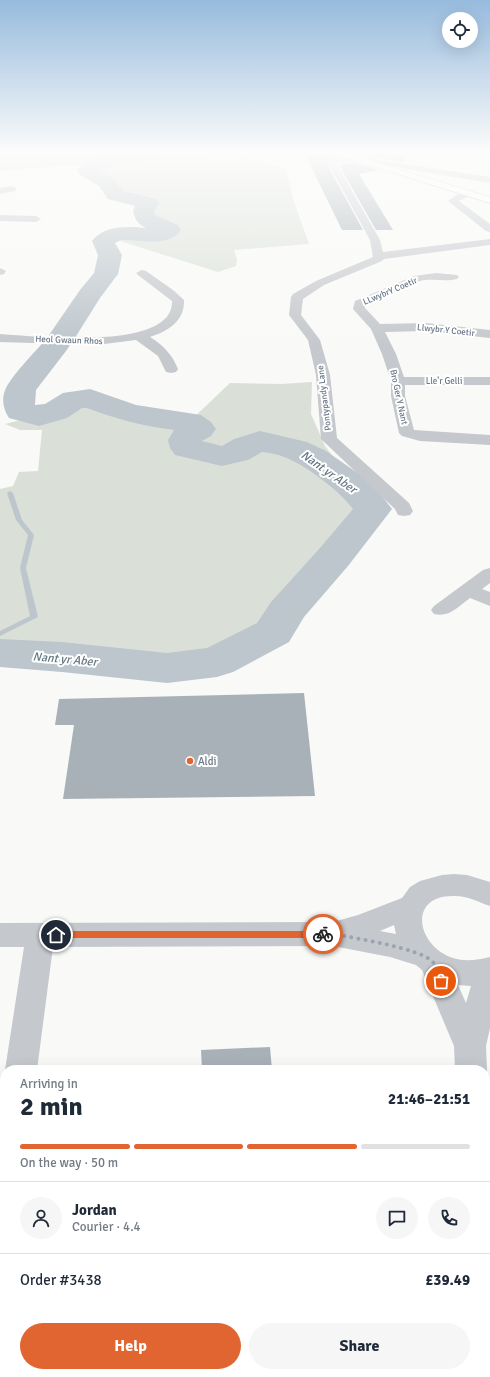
<!DOCTYPE html>
<meta charset="utf-8">
<style>
:root{--surface:#fff;--page:#f6f6f7;--text:#1f2937;--muted:#747a83;--line:#e0e1e3;--accent:#e06530}
body{margin:0;font-family:Signika,sans-serif;background:var(--page);color:var(--text);height:100vh;display:flex;flex-direction:column;font-size:15px;white-space:nowrap}
*{box-sizing:border-box;margin:0}
p{font-size:13px;color:var(--muted)}
.icon{flex:none;width:22px;height:22px;fill:none;stroke:currentColor;stroke-width:2;stroke-linecap:round;stroke-linejoin:round}
.map{position:relative;flex:1;overflow:hidden}
.panel{position:absolute;left:0px;top:1065px;width:490px;height:312px;display:flex;flex-direction:column;background:var(--surface);border-radius:16px 16px 0 0;box-shadow:0 4px 16px #0002}
.panel>*{flex:none}
.tools{position:absolute;left:442px;top:12px;display:grid;gap:8px}
.tools a{display:grid;place-items:center;width:36px;height:36px;border-radius:50%;background:var(--surface);box-shadow:0 4px 16px #0002;font-size:20px}
.pin{position:absolute;display:grid;place-items:center;width:34px;height:34px;color:#fff;margin:-17px;border:2px solid #fff;border-radius:50%;box-shadow:0 1px 4px #0007}
.courier{position:absolute;display:grid;place-items:center;width:40px;height:40px;margin:-20px;border:3px solid #e06530;border-radius:50%;background:#fff;color:#222;box-shadow:0 1px 5px #0007}
.summary em{font-style:normal;font-weight:700}
.summary div{display:flex;flex-direction:column-reverse}
.summary{display:flex;align-items:center;justify-content:space-between;height:68px;padding:0 20px}
h1{font-size:26px;font-weight:700;line-height:30px}
.bar{display:grid;grid-template-columns:repeat(4,1fr);gap:6px 4px;align-content:center;height:48px;padding:0 20px}
.bar i{height:5px;border-radius:3px;background:var(--line)}
.bar .selected{background:var(--accent)}
.bar p{grid-column:span 4}
.line{display:flex;align-items:center;gap:10px;padding:0 20px;border-top:1px solid var(--line)}
.line div{flex:1}
.round{display:grid;place-items:center;flex:none;width:42px;height:42px;border-radius:21px;background:var(--page)}
.button{display:flex;gap:8px;margin-top:auto;padding:8px 20px}
.button a{flex:1;height:46px;border-radius:24px;background:var(--accent);color:#fff;font-size:16px;font-weight:700;line-height:46px;text-align:center}
.button a+a{background:var(--page);color:var(--text)}
.map>svg:first-child{display:block}
</style>
<div class="map">
<svg width="490" height="1377" viewBox="0 0 490 1377">
<rect width="100%" height="100%" fill="#f9f9f7"/>
<g fill="#dae0d8">
<path d="M 0,154 L 200,154 L 223,161 L 248,157 L 286,169 L 293,199 L 309,244 L 234,250 L 237,260 L 236,266 L 218,272 L 120,241 L 103,241 C 124,225 155,242 170,230 L 145,219 L 143,210 L 148,203 L 115,195 C 108,177 99,180 86,170 L 92,165 L 72,165 L 0,171 Z"/>
<path d="M 312,382 L 311,414 L 325,446 L 373,509 L 334,557 L 286,611 L 273,632 L 216,662 L 167,668 L 62,657 L 0,653 L 0,489 L 13,486 L 19,472 L 38,471 L 42,430 L 20,430 L 5,424 L 56,411 L 74,400 L 90,398 L 126,412 L 147,417 L 189,422 L 230,383 L 281,384 Z"/>
</g>
<g fill="none" stroke-linecap="round" stroke-linejoin="round">
<path fill="#bdc6cc" fill-rule="evenodd" d="M 10,491 L 13,493 L 22,520 L 34,535 L 26,568 L 38,617 L 0,636 L 0,631 L 30,616 L 20,568 L 28,535 L 16,520 L 7,493 Z"/>
<path fill="#bdc6cc" fill-rule="evenodd" d="M 121,154 L 159,154 L 156,158 L 98,170 L 113,178 L 123,191 L 156,199 L 159,203 L 154,211 L 155,215 L 178,225 L 181,230 C 169,248 139,239 121,240 L 115,243 L 122,255 L 118,274 L 100,298 L 73,341 L 68,342 L 70,345 L 66,351 L 36,390 L 35,405 L 45,404 L 63,393 L 90,389 L 136,405 L 201,415 L 211,422 L 216,429 L 211,436 L 202,441 L 222,446 L 234,439 L 260,431 L 307,442 L 326,451 L 372,483 L 392,509 L 348,566 L 304,617 L 289,642 L 233,672 L 217,677 L 167,683 L 62,672 L 0,667 L 0,639 L 62,642 L 167,653 L 207,648 L 257,623 L 271,602 L 320,548 L 353,509 C 340,491 304,464 284,457 C 277,454 269,453 262,452 L 248,460 L 222,466 L 175,455 L 170,448 L 168,440 L 174,430 C 143,426 116,419 87,408 L 82,408 L 67,418 L 39,426 L 9,418 C 3,409 1,398 6,388 C 13,374 35,352 46,339 L 51,338 L 49,335 L 80,290 L 94,273 L 98,255 L 92,241 C 103,225 129,226 146,228 C 137,223 135,220 133,210 L 135,206 L 108,199 L 99,186 L 79,174 L 77,170 L 87,161 Z"/>
</g>
<g fill="#a9b1b8">
<path d="M 305,154 L 334,154 L 340,157 L 331,159 L 328,166 L 363,230 L 342,230 Z"/>
<path d="M 354,154 L 404,154 L 405,162 L 357,155 Z"/>
<path d="M 354,162 L 379,170 L 359,174 L 393,230 L 376,230 L 339,165 Z"/>
<path d="M 304,693 L 315,796 L 63,799 L 74,725 L 55,725 L 59,699 Z"/>
<path d="M 270,1047 L 272,1070 L 202,1070 L 201,1050 Z"/>
</g>
<g fill="none" stroke-linecap="round" stroke-linejoin="round">
<g stroke="#b7bcc1" stroke-width="1">
<path id="secondary" d="M 335,154 L 348,154 L 490,197 L 490,203 Z"/>
</g>
<g fill="#c5c8cc" fill-rule="evenodd">
<path d="M 353,156 L 490,177 L 490,183 L 355,160 L 338,164 L 337,165 L 380,240 L 383,252 L 490,239 L 490,245 L 384,259 L 382,261 L 324,285 L 303,299 L 301,315 L 320,340 L 330,375 L 337,438 L 409,503 L 413,511 L 410,515 L 404,516 L 398,515 L 395,509 L 321,439 L 316,375 L 308,340 L 289,315 L 291,297 L 293,294 L 316,281 L 373,257 L 370,240 L 329,165 L 332,160 Z"/>
<path d="M 12,186 L 17,189 L 15,191 L 0,194 L 0,188 Z"/>
<path d="M 469,191 L 474,194 L 459,201 L 490,224 L 490,232 L 486,231 L 448,201 L 456,195 Z"/>
<path d="M 0,215 L 36,216 L 41,219 L 36,222 L 0,221 Z"/>
<path d="M 0,268 L 6,271 L 4,274 L 0,275 Z"/>
<path d="M 142,270 L 146,271 L 173,290 L 184,300 C 185,321 168,331 150,337 C 163,345 172,354 178,369 L 176,372 L 171,373 L 166,372 L 158,356 L 136,340 L 96,345 L 0,342 L 0,334 C 33,336 174,352 172,301 L 138,275 L 136,273 Z"/>
<path d="M 436,273 L 457,275 L 459,277 L 457,279 C 445,282 432,278 420,281 C 401,287 383,298 365,306 L 365,308 L 380,324 L 426,323 L 490,330 L 490,338 L 426,331 L 385,332 L 396,354 L 404,377 L 490,377 L 490,385 L 405,385 L 405,396 L 414,430 L 490,435 L 490,445 L 420,441 L 402,436 L 399,433 L 391,396 L 391,381 L 382,354 L 371,329 L 353,309 L 355,301 L 414,276 Z"/>
<path d="M 490,568 L 490,583 L 482,589 L 490,592 L 490,606 L 470,598 C 459,606 449,618 434,614 L 431,610 L 434,606 L 483,570 Z"/>
<path d="M 454,874 L 467,875 L 490,882 L 490,906 C 478,902 468,896 455,896 C 408,894 415,945 453,958 C 465,962 478,960 490,957 L 490,1028 L 486,1046 L 487,1070 L 485,1074 L 485,1070 L 455,1070 L 454,1046 L 422,970 L 416,965 L 390,957 L 333,946 L 53,947 L 37,1070 L 5,1070 L 24,947 L 0,947 L 0,923 L 333,922 L 358,915 L 402,898 L 410,887 L 420,881 L 442,875 ZM 394,925 L 396,934 L 380,931 ZM 458,985 L 471,986 L 466,1003 Z"/>
<path d="M 5,1163 L 5,1231 L 0,1233 L 0,1165 Z"/>
<path d="M 485,1238 L 490,1240 L 490,1377 L 476,1377 L 474,1372 L 485,1372 Z"/>
</g>
<use href="#secondary" fill="#fff" fill-rule="evenodd"/>
</g>
<linearGradient id="sky" x2="0" y2="1"><stop stop-color="#97bbdd"/><stop offset="0.44" stop-color="#fcfcfb"/><stop offset="1" stop-color="#fcfcfb" stop-opacity="0"/></linearGradient>
<rect width="490" height="347" fill="url(#sky)"/>
<path fill="#e06530" d="M 56,931 L 323,931 L 328,934 L 323,938 L 56,938 L 52,935 Z"/>
<g fill="none" stroke-linecap="round" stroke-linejoin="round">
<path stroke="#9ba4ae" stroke-width="4" stroke-dasharray="0 7.2" d="M 323,934 L 333,934 C 354,938 418,948 432,961 C 437,966 439,975 441,981"/>
</g>
<circle fill="#e06530" stroke="#fff" stroke-width="1.5" cx="190" cy="761" r="4"/>
<g text-anchor="middle" stroke-width="4" stroke-linejoin="round" paint-order="stroke">
<g font-size="9" fill="#697787" stroke="#fff">
<text transform="translate(390 291) rotate(-23)" y="3">LLwybrY Coetir</text>
<text transform="translate(446 330) rotate(6)" y="3">Llwybr Y Coetir</text>
<text transform="translate(69 340) rotate(2)" y="3">Heol Gwaun Rhos</text>
<text x="444" y="384">Lle'r Gelli</text>
<text transform="translate(399 397) rotate(78)" y="3">Bro Ger Y Nant</text>
<text transform="translate(324 398) rotate(-97)" y="3">Pontypandy Lane</text>
</g>
<g font-size="11" fill="#697787" stroke="#fff" text-anchor="start">
<text x="198" y="765">Aldi</text>
</g>
<g font-size="12" font-style="italic" fill="#647882" stroke="#fff">
<text transform="translate(329 472) rotate(35)" y="4">Nant yr Aber</text>
<text transform="translate(65 659) rotate(5)" y="4">Nant yr Aber</text>
</g>
</g>
</svg>
<div class="tools">
<a><svg class="icon" aria-label="locate" viewBox="0 0 24 24"><circle cx="12" cy="12" r="6"/><path d="M12 2v4M12 18v4M2 12h4M18 12h4"/></svg></a>
</div>
<div class="pin" style="left:441px;top:981px;background:#ea580c"><svg class="icon" aria-label="bag" viewBox="0 0 24 24"><path d="M5 8h14l-1 12H6zM9 8a3 3 0 0 1 6 0"/></svg></div>
<div class="pin" style="left:56px;top:935px;background:#1f2937"><svg class="icon" aria-label="home" viewBox="0 0 24 24"><path d="M3 11l9-7 9 7M6 9v11h12V9"/></svg></div>
<div class="courier" style="left:323px;top:934px"><svg class="icon" aria-label="bike" viewBox="0 0 24 24"><circle cx="6" cy="16" r="4"/><circle cx="18" cy="16" r="4"/><path d="M6 16l4-8h5l3 8M10 8l3 8H6M13 5h3"/></svg></div>
<section class="panel">
<div class="summary"><div><h1>2 min</h1><p>Arriving in</p></div><em>21:46–21:51</em></div>
<div class="bar"><i class="selected"></i><i class="selected"></i><i class="selected"></i><i></i><p>On the way · 50 m</p></div>
<div class="line" style="height:72px"><a class="round"><svg class="icon" aria-label="person" viewBox="0 0 24 24"><circle cx="12" cy="8" r="4"/><path d="M4 21q1-7 8-7t8 7"/></svg></a><div><b>Jordan</b><p>Courier · 4.4</p></div><a class="round"><svg class="icon" aria-label="chat" viewBox="0 0 24 24"><path d="M4 5h16v11H9l-5 4z"/></svg></a><a class="round"><svg class="icon" aria-label="phone" viewBox="0 0 24 24"><path d="M5 4h4l2 5-3 2q2 4 5 5l2-3 5 2v4C11 20 4 13 5 4z"/></svg></a></div>
<div class="line" style="height:52px"><div>Order #3438</div><b>£39.49</b></div>
<div class="button"><a>Help</a><a>Share</a></div>
</section>
</div>
